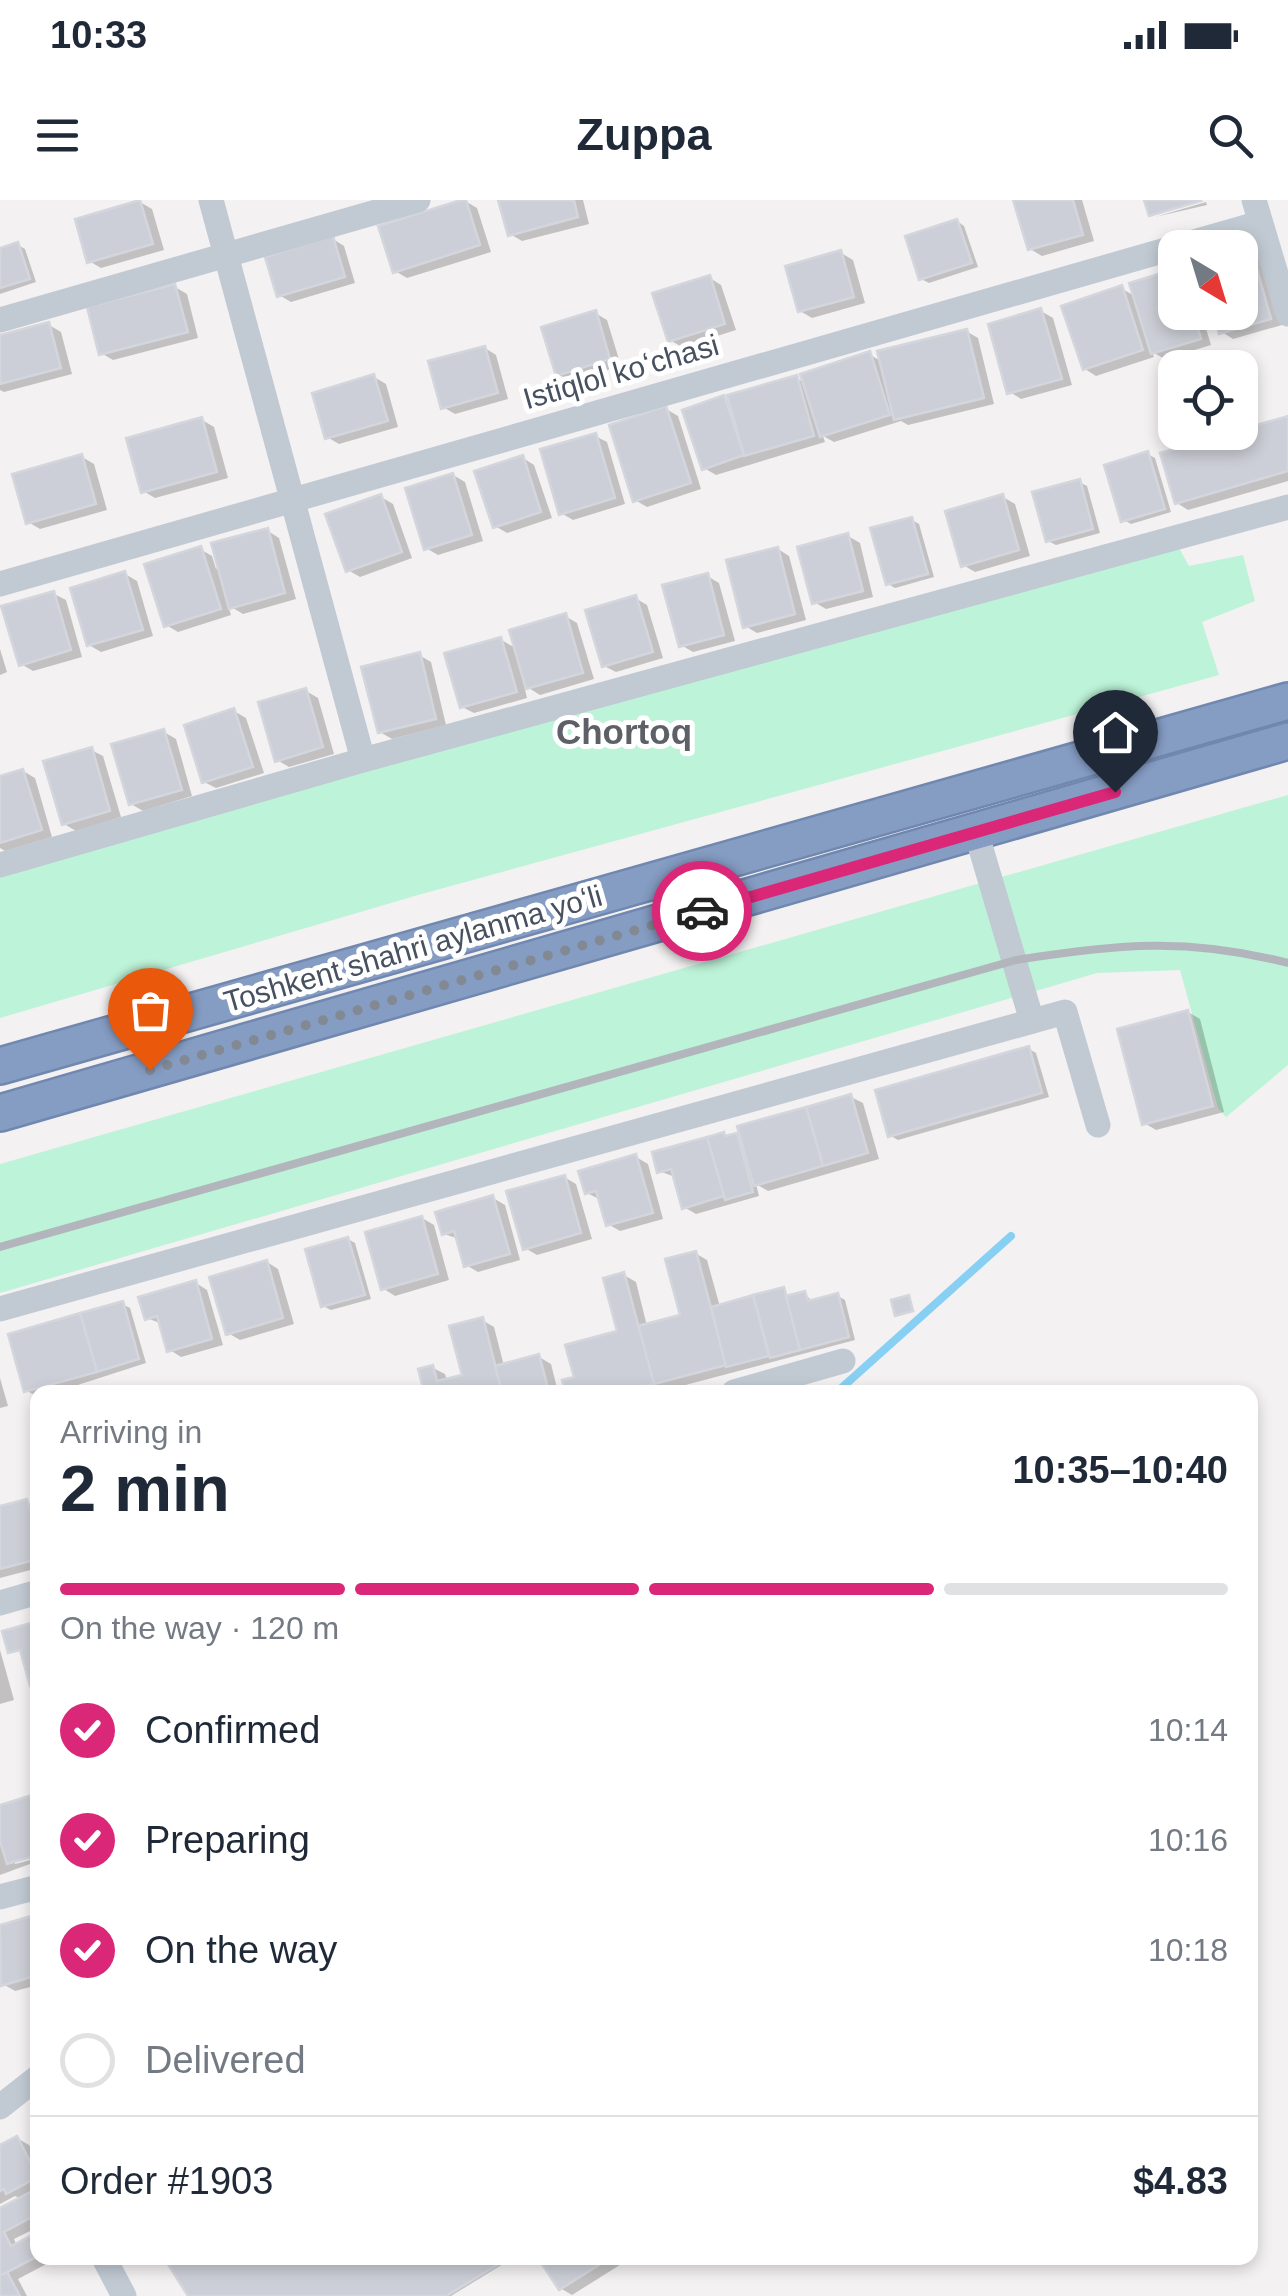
<!DOCTYPE html>
<meta charset="utf-8">
<style>
:root{--surface:#fff;--page:#f2f2f3;--text:#1f2937;--muted:#747a83;--line:#e0e1e3;--accent:#db2777}
body{margin:0;font-family:Arial,sans-serif;background:var(--page);color:var(--text);height:100vh;display:flex;flex-direction:column;font-size:38px;white-space:nowrap}
*{box-sizing:border-box;margin:0}
p{font-size:32px;color:var(--muted)}
.icon{flex:none;width:55px;height:55px;fill:none;stroke:currentColor;stroke-width:2;stroke-linecap:round;stroke-linejoin:round}
.map{position:relative;flex:1;overflow:hidden}
.drawer{position:absolute;left:30px;top:1185px;width:1228px;height:880px;display:flex;flex-direction:column;background:var(--surface);border-radius:20px;box-shadow:0 5px 15px #0003}
.drawer>*{flex:none}
.needle{width:65px;rotate:142deg}
.controls{position:absolute;left:1158px;top:30px;display:grid;gap:20px}
.controls a{display:grid;place-items:center;width:100px;height:100px;border-radius:20px;background:var(--surface);box-shadow:0 5px 15px #0003;font-size:50px}
.pin{position:absolute;display:grid;place-items:center;width:85px;height:85px;color:#fff;margin:-102px -42px;border-radius:50% 50% 50% 0;rotate:-45deg;box-shadow:0 0 10px #0007}
.pin .icon{rotate:45deg}
.courier{position:absolute;display:grid;place-items:center;width:100px;height:100px;margin:-50px;border:8px solid #db2777;border-radius:50%;background:#fff;color:#222;box-shadow:0 2px 12px #0007}
.overview em{font-style:normal;font-weight:600}
.overview div{display:flex;flex-direction:column-reverse}
.overview{display:flex;align-items:center;justify-content:space-between;height:170px;padding:0 30px}
h1{font-size:65px;font-weight:600;line-height:75px}
.bar{display:grid;grid-template-columns:repeat(4,1fr);gap:15px 10px;align-content:center;height:120px;padding:0 30px}
.bar i{height:12px;border-radius:8px;background:var(--line)}
.bar .selected{background:var(--accent)}
.bar p{grid-column:span 4}
.line{display:flex;align-items:center;gap:25px;padding:0 30px;border-top:2px solid var(--line)}
.line div{flex:1}
ol{padding:0 30px;list-style:none}
li{display:flex;align-items:center;gap:30px;height:110px}
li p{margin-inline-start:auto}
li .icon{padding:10px;border-radius:50%;background:var(--accent);color:#fff;stroke-width:4}
li:last-child{color:var(--muted)}
li i{width:55px;height:55px;border:5px solid var(--line);border-radius:50%}
.status{display:flex;justify-content:space-between;align-items:center;height:70px;padding:0 50px;background:var(--surface);direction:ltr}
.status svg{height:28px;fill:currentColor}
header{display:flex;justify-content:space-between;align-items:center;height:130px;padding:0 30px;background:var(--surface);font-size:45px;font-weight:600}
.map>svg:first-child{display:block}
</style>
<div class="status"><b>10:33</b><svg viewBox="0 0 49 12"><path d="M0 12V9h3v3zM5 12V6h3v6zM10 12V3h3v9zM15 12V0h3v12zM26 1h20v11H26zM47 4h2v5h-2z"/></svg></div>
<header><svg class="icon" aria-label="menu" viewBox="0 0 24 24"><path d="M4 6h16M4 12h16M4 18h16"/></svg>Zuppa<svg class="icon" aria-label="search" viewBox="0 0 24 24"><circle cx="10" cy="10" r="6"/><path d="M15 15l6 6"/></svg></header>
<div class="map">
<svg width="1288" height="2096" viewBox="0 0 1288 2096">
<rect width="100%" height="100%" fill="#f3f1f1"/>
<g fill="#bdf3d8">
<path d="M 1175,341 L 1189,366 L 1243,355 L 1255,401 L 1202,422 L 1219,475 L 418,695 L 0,818 L 0,676 Z"/>
<path d="M 1288,595 L 1288,865 L 1226,917 L 1218,908 L 1180,770 L 1097,773 L 0,1093 L 0,964 Z"/>
</g>
<g fill="#0003">
<path d="M 501,0 L 583,0 L 589,24 L 522,41 L 510,34 Z"/>
<path d="M 1016,0 L 1082,0 L 1094,41 L 1042,56 L 1030,49 Z"/>
<path d="M 465,1 L 477,8 L 491,52 L 407,78 L 395,71 Z"/>
<path d="M 140,2 L 152,9 L 164,50 L 101,68 L 89,61 Z"/>
<path d="M 1206,2 L 1207,5 L 1155,17 Z"/>
<path d="M 957,21 L 964,26 L 978,67 L 929,83 L 921,79 Z"/>
<path d="M 333,39 L 344,46 L 355,83 L 291,102 L 279,95 Z"/>
<path d="M 18,45 L 25,49 L 36,82 L 0,94 L 0,50 Z"/>
<path d="M 1251,51 L 1262,58 L 1282,125 L 1233,139 L 1222,132 L 1240,112 L 1240,54 Z"/>
<path d="M 841,53 L 853,60 L 865,103 L 812,118 L 800,111 Z"/>
<path d="M 1175,72 L 1175,112 L 1201,112 L 1211,145 L 1165,159 L 1152,152 L 1154,157 L 1096,176 L 1085,169 L 1121,88 L 1136,97 Z"/>
<path d="M 710,78 L 721,85 L 736,130 L 682,147 L 670,140 Z"/>
<path d="M 175,87 L 187,94 L 198,138 L 113,160 L 101,153 Z"/>
<path d="M 1041,111 L 1053,118 L 1072,185 L 1021,199 L 1010,192 Z"/>
<path d="M 595,113 L 607,120 L 621,166 L 570,181 L 558,174 Z"/>
<path d="M 49,125 L 61,132 L 72,174 L 4,192 L 0,190 L 0,138 Z"/>
<path d="M 966,131 L 978,138 L 994,204 L 908,225 L 901,221 L 834,242 L 823,236 L 825,242 L 716,275 L 704,268 L 724,198 L 732,203 L 796,178 L 805,183 L 869,154 L 882,162 Z"/>
<path d="M 485,148 L 496,155 L 508,199 L 455,214 L 443,207 Z"/>
<path d="M 374,177 L 386,184 L 398,227 L 339,244 L 327,237 Z"/>
<path d="M 666,209 L 678,216 L 701,289 L 647,307 L 635,300 Z"/>
<path d="M 1288,218 L 1288,281 L 1188,310 L 1177,303 Z"/>
<path d="M 202,220 L 214,227 L 228,278 L 155,298 L 143,291 Z"/>
<path d="M 595,236 L 607,242 L 625,304 L 573,320 L 561,313 Z"/>
<path d="M 1147,254 L 1155,258 L 1171,312 L 1131,324 L 1124,320 Z"/>
<path d="M 82,257 L 94,264 L 107,310 L 40,329 L 28,322 Z"/>
<path d="M 523,258 L 534,265 L 552,318 L 507,333 L 495,326 Z"/>
<path d="M 453,275 L 465,282 L 483,341 L 438,355 L 426,348 Z"/>
<path d="M 1079,282 L 1087,286 L 1100,333 L 1056,345 L 1048,341 Z"/>
<path d="M 381,297 L 393,304 L 412,358 L 360,377 L 348,370 Z"/>
<path d="M 1003,297 L 1015,304 L 1030,356 L 975,372 L 963,365 Z"/>
<path d="M 912,320 L 919,324 L 934,377 L 895,388 L 888,384 Z"/>
<path d="M 268,331 L 279,338 L 296,399 L 243,414 L 228,405 L 231,415 L 178,432 L 166,425 L 200,349 L 212,356 L 216,369 Z"/>
<path d="M 848,336 L 860,343 L 873,397 L 826,409 L 814,402 Z"/>
<path d="M 778,349 L 789,356 L 806,420 L 757,433 L 745,426 Z"/>
<path d="M 125,374 L 137,381 L 153,436 L 101,452 L 89,445 Z"/>
<path d="M 707,376 L 719,383 L 735,441 L 693,452 L 681,445 Z"/>
<path d="M 54,394 L 66,400 L 82,457 L 33,471 L 21,464 Z"/>
<path d="M 635,398 L 647,405 L 663,458 L 616,472 L 604,466 Z"/>
<path d="M 565,416 L 577,423 L 594,479 L 540,495 L 524,485 L 527,498 L 474,513 L 462,507 L 500,439 L 517,449 Z"/>
<path d="M 0,449 L 7,472 L 0,475 Z"/>
<path d="M 419,455 L 431,462 L 446,525 L 392,539 L 380,532 Z"/>
<path d="M 306,491 L 318,498 L 334,554 L 289,567 L 277,560 Z"/>
<path d="M 234,511 L 246,518 L 264,573 L 216,588 L 204,582 Z"/>
<path d="M 164,532 L 176,539 L 192,596 L 143,611 L 131,604 Z"/>
<path d="M 91,550 L 103,556 L 121,617 L 76,631 L 64,624 Z"/>
<path d="M 23,571 L 35,578 L 52,637 L 5,651 L 0,648 L 0,578 Z"/>
<path d="M 1188,812 L 1200,819 L 1224,912 L 1156,930 L 1144,923 Z"/>
<path d="M 1029,849 L 1036,853 L 1049,897 L 898,940 L 891,936 Z"/>
<path d="M 851,897 L 863,903 L 879,959 L 768,991 L 756,984 L 759,996 L 696,1014 L 684,1007 L 675,977 L 659,971 L 723,935 L 744,940 Z"/>
<path d="M 636,957 L 648,964 L 663,1019 L 620,1031 L 608,1024 L 599,999 L 587,993 Z"/>
<path d="M 564,977 L 576,984 L 592,1039 L 537,1055 L 525,1048 Z"/>
<path d="M 493,998 L 505,1005 L 520,1060 L 478,1072 L 466,1065 L 459,1039 L 444,1034 Z"/>
<path d="M 422,1018 L 434,1025 L 449,1080 L 395,1096 L 384,1089 Z"/>
<path d="M 348,1039 L 355,1043 L 371,1099 L 331,1110 L 323,1106 Z"/>
<path d="M 695,1053 L 707,1060 L 720,1107 L 783,1090 L 791,1098 L 805,1094 L 813,1102 L 838,1096 L 845,1100 L 855,1140 L 659,1192 L 568,1192 L 565,1182 L 577,1179 L 620,1133 L 624,1075 L 636,1082 L 647,1126 L 683,1116 Z"/>
<path d="M 267,1062 L 278,1069 L 294,1124 L 240,1140 L 228,1133 Z"/>
<path d="M 196,1083 L 207,1090 L 223,1145 L 181,1157 L 170,1150 L 162,1124 L 147,1118 Z"/>
<path d="M 122,1104 L 130,1108 L 146,1163 L 56,1192 L 38,1192 L 38,1197 L 27,1191 Z"/>
<path d="M 482,1120 L 494,1127 L 504,1166 L 539,1157 L 551,1164 L 558,1192 L 427,1192 L 421,1171 L 433,1168 L 445,1174 L 447,1181 L 465,1177 Z"/>
<path d="M 0,1178 L 8,1206 L 0,1208 Z"/>
<path d="M 27,1302 L 38,1308 L 38,1368 L 0,1378 L 0,1309 Z"/>
<path d="M 0,1450 L 14,1500 L 0,1504 Z"/>
<path d="M 35,1597 L 38,1653 L 15,1659 L 15,1664 L 38,1658 L 38,1661 L 0,1675 L 0,1607 Z"/>
<path d="M 38,1717 L 38,1785 L 15,1791 L 3,1784 L 0,1774 L 0,1727 Z"/>
<path d="M 17,1938 L 29,1945 L 38,1961 L 38,2027 L 14,2039 L 17,2046 L 38,2035 L 38,2058 L 58,2058 L 18,2079 L 27,2096 L 0,2096 L 0,2011 L 21,1999 L 15,1996 L 0,2004 L 0,1948 Z"/>
<path d="M 167,2058 L 513,2058 L 451,2096 L 190,2096 Z"/>
<path d="M 542,2058 L 631,2058 L 572,2095 L 560,2088 Z"/>
</g>
<g fill="none" stroke-linecap="round" stroke-linejoin="round">
<path stroke="#87d0f3" stroke-width="8" d="M 837,1192 L 1011,1036"/>
</g>
<g fill="#cccfd7" stroke="#d4d6dd" stroke-width="2.5">
<path d="M 140,0 L 153,44 L 87,63 L 75,19 Z"/>
<path d="M 461,0 L 466,0 L 480,45 L 393,73 L 378,26 Z"/>
<path d="M 498,0 L 574,0 L 578,17 L 508,36 Z"/>
<path d="M 1013,0 L 1073,0 L 1083,35 L 1028,50 Z"/>
<path d="M 1144,0 L 1200,0 L 1201,1 L 1149,16 Z"/>
<path d="M 957,19 L 972,63 L 919,80 L 905,36 Z"/>
<path d="M 333,36 L 345,77 L 277,97 L 265,57 Z"/>
<path d="M 18,42 L 30,79 L 0,88 L 0,48 Z"/>
<path d="M 1251,48 L 1271,119 L 1219,134 L 1213,112 L 1240,112 L 1240,52 Z"/>
<path d="M 841,50 L 854,97 L 798,112 L 785,66 Z"/>
<path d="M 1175,69 L 1175,112 L 1193,112 L 1201,139 L 1151,154 L 1129,83 Z"/>
<path d="M 710,75 L 725,124 L 668,142 L 652,93 Z"/>
<path d="M 175,84 L 188,132 L 99,155 L 87,107 Z"/>
<path d="M 1122,85 L 1143,150 L 1083,170 L 1061,106 Z"/>
<path d="M 1041,108 L 1062,179 L 1007,194 L 988,124 Z"/>
<path d="M 596,110 L 610,159 L 556,176 L 541,127 Z"/>
<path d="M 49,122 L 61,168 L 0,184 L 0,135 Z"/>
<path d="M 967,129 L 984,198 L 894,220 L 877,151 Z"/>
<path d="M 485,146 L 498,193 L 441,209 L 428,161 Z"/>
<path d="M 870,151 L 890,215 L 820,237 L 800,174 Z"/>
<path d="M 374,174 L 388,221 L 325,239 L 312,193 Z"/>
<path d="M 797,175 L 814,236 L 744,256 L 727,195 Z"/>
<path d="M 724,195 L 744,255 L 702,270 L 682,210 Z"/>
<path d="M 666,206 L 691,283 L 633,302 L 609,225 Z"/>
<path d="M 1288,216 L 1288,271 L 1175,304 L 1160,253 L 1240,232 L 1240,230 Z"/>
<path d="M 202,217 L 217,272 L 141,293 L 126,238 Z"/>
<path d="M 596,233 L 615,298 L 559,315 L 540,249 Z"/>
<path d="M 1148,251 L 1165,309 L 1121,322 L 1104,265 Z"/>
<path d="M 82,254 L 96,304 L 26,324 L 12,274 Z"/>
<path d="M 523,255 L 541,312 L 493,328 L 474,271 Z"/>
<path d="M 453,273 L 472,335 L 424,350 L 405,288 Z"/>
<path d="M 1080,279 L 1093,329 L 1046,342 L 1032,292 Z"/>
<path d="M 381,294 L 402,352 L 346,372 L 325,314 Z"/>
<path d="M 1003,294 L 1019,350 L 961,367 L 945,311 Z"/>
<path d="M 912,317 L 928,374 L 886,385 L 870,328 Z"/>
<path d="M 268,328 L 285,393 L 229,409 L 211,343 Z"/>
<path d="M 848,333 L 863,391 L 812,404 L 797,347 Z"/>
<path d="M 201,346 L 221,409 L 164,427 L 144,364 Z"/>
<path d="M 778,347 L 795,414 L 743,428 L 726,360 Z"/>
<path d="M 125,371 L 143,430 L 87,446 L 70,388 Z"/>
<path d="M 708,373 L 724,435 L 679,447 L 662,385 Z"/>
<path d="M 54,391 L 71,450 L 19,466 L 1,406 Z"/>
<path d="M 636,395 L 653,452 L 602,467 L 585,410 Z"/>
<path d="M 566,413 L 583,473 L 526,489 L 509,430 Z"/>
<path d="M 501,437 L 517,492 L 460,508 L 444,453 Z"/>
<path d="M 420,452 L 436,519 L 378,533 L 361,467 Z"/>
<path d="M 306,488 L 323,547 L 275,562 L 258,502 Z"/>
<path d="M 234,508 L 253,567 L 202,583 L 184,525 Z"/>
<path d="M 164,529 L 182,590 L 129,605 L 111,544 Z"/>
<path d="M 92,547 L 110,611 L 62,625 L 43,561 Z"/>
<path d="M 23,569 L 42,630 L 0,643 L 0,576 Z"/>
<path d="M 1188,810 L 1213,906 L 1142,925 L 1117,829 Z"/>
<path d="M 1029,846 L 1042,893 L 888,937 L 875,890 Z"/>
<path d="M 851,894 L 868,953 L 823,966 L 806,907 Z"/>
<path d="M 806,907 L 823,966 L 754,986 L 737,926 Z"/>
<path d="M 724,932 L 725,936 L 737,933 L 753,992 L 725,1000 L 707,937 Z"/>
<path d="M 707,937 L 724,996 L 682,1009 L 671,969 L 657,973 L 652,952 Z"/>
<path d="M 636,954 L 653,1013 L 606,1026 L 596,991 L 585,994 L 578,971 Z"/>
<path d="M 565,975 L 581,1033 L 523,1050 L 506,991 Z"/>
<path d="M 493,995 L 510,1054 L 464,1067 L 454,1031 L 442,1035 L 435,1012 Z"/>
<path d="M 422,1016 L 438,1074 L 381,1090 L 365,1032 Z"/>
<path d="M 348,1037 L 365,1095 L 321,1107 L 305,1049 Z"/>
<path d="M 696,1051 L 726,1165 L 654,1184 L 638,1126 L 680,1115 L 665,1059 Z"/>
<path d="M 267,1060 L 283,1118 L 226,1135 L 209,1077 Z"/>
<path d="M 624,1072 L 654,1184 L 621,1192 L 565,1192 L 562,1180 L 574,1177 L 565,1145 L 617,1131 L 603,1078 Z"/>
<path d="M 196,1080 L 212,1139 L 167,1152 L 157,1116 L 145,1120 L 138,1097 Z"/>
<path d="M 784,1087 L 800,1150 L 770,1158 L 753,1095 Z"/>
<path d="M 805,1091 L 808,1101 L 838,1093 L 849,1137 L 800,1150 L 786,1096 Z"/>
<path d="M 753,1095 L 769,1156 L 726,1167 L 711,1107 Z"/>
<path d="M 909,1095 L 913,1111 L 895,1116 L 891,1100 Z"/>
<path d="M 123,1101 L 139,1159 L 97,1172 L 80,1113 Z"/>
<path d="M 80,1113 L 97,1172 L 24,1192 L 8,1134 Z"/>
<path d="M 483,1117 L 502,1192 L 424,1192 L 418,1169 L 433,1165 L 437,1181 L 462,1175 L 449,1126 Z"/>
<path d="M 539,1154 L 549,1192 L 502,1192 L 495,1166 Z"/>
<path d="M 27,1299 L 38,1340 L 38,1359 L 0,1369 L 0,1306 Z"/>
<path d="M 38,1421 L 38,1484 L 30,1486 L 20,1450 L 8,1453 L 2,1431 Z"/>
<path d="M 35,1594 L 38,1655 L 7,1664 L 0,1641 L 0,1605 Z"/>
<path d="M 38,1714 L 38,1775 L 1,1786 L 0,1725 Z"/>
<path d="M 17,1936 L 38,1977 L 6,1994 L 4,1989 L 0,1991 L 0,1945 Z"/>
<path d="M 38,1988 L 38,2018 L 36,2015 L 4,2032 L 11,2046 L 38,2032 L 38,2056 L 0,2076 L 0,2008 Z"/>
<path d="M 164,2058 L 509,2058 L 446,2096 L 188,2096 Z"/>
<path d="M 538,2058 L 610,2058 L 559,2090 Z"/>
<path d="M 7,2072 L 20,2096 L 0,2096 L 0,2076 Z"/>
</g>
<g fill="none" stroke-linecap="round" stroke-linejoin="round">
<g stroke="#7087af" stroke-width="40">
<g id="highway">
<path d="M 0,866 L 1288,501"/>
<path d="M 0,913 L 1288,541"/>
</g>
</g>
<g stroke="#c1c9d3" stroke-width="25">
<path d="M 211,0 L 363,560"/>
<path d="M 1254,0 L 1288,114"/>
<path d="M 0,120 L 418,0"/>
<path d="M 0,384 L 1260,23"/>
<path d="M 976,632 L 1032,821"/>
<path d="M 0,665 L 363,560 L 1288,307"/>
<path d="M 0,1109 L 1065,812 L 1098,925"/>
<path d="M 734,1192 L 843,1161"/>
<path d="M 0,1403 L 38,1392"/>
<path d="M 0,1697 L 38,1687"/>
<path d="M 0,1907 L 38,1877"/>
<path d="M 104,2058 L 124,2096"/>
</g>
<use href="#highway" stroke="#859cc3" stroke-width="35"/>
<path stroke="#b2b5bc" stroke-width="8" d="M 0,1047 L 1016,760 C 1118,744 1187,737 1288,763"/>
</g>
<g fill="none" stroke-linecap="round" stroke-linejoin="round">
<path stroke="#838993" stroke-width="10" stroke-dasharray="0 18" d="M 150,870 L 702,711"/>
<path stroke="#db2777" stroke-width="12" d="M 702,711 L 1115,592"/>
</g>
<g text-anchor="middle" stroke-width="10" stroke-linejoin="round" paint-order="stroke">
<g font-size="30" fill="#475160" stroke="#fff">
<text transform="translate(621 172) rotate(-16)" y="10">Istiqlol koʻchasi</text>
<text transform="translate(413 749) rotate(-16)" y="10">Toshkent shahri aylanma yoʻli</text>
</g>
<g font-size="35" font-weight="bold" fill="#5d6066" stroke="#fff">
<text x="624" y="544">Chortoq</text>
</g>
</g>
</svg>
<div class="controls">
<a><svg class="needle" viewBox="-14 -14 28 28"><path d="M0-13l5 13h-10z" fill="#e53935"/><path d="M0 13l5-13h-10z" fill="#747a83"/></svg></a>
<a><svg class="icon" aria-label="locate" viewBox="0 0 24 24"><circle cx="12" cy="12" r="6"/><path d="M12 2v4M12 18v4M2 12h4M18 12h4"/></svg></a>
</div>
<div class="pin" style="left:150px;top:870px;background:#ea580c"><svg class="icon" aria-label="bag" viewBox="0 0 24 24"><path d="M5 8h14l-1 12H6zM9 8a3 3 0 0 1 6 0"/></svg></div>
<div class="pin" style="left:1115px;top:592px;background:#1f2937"><svg class="icon" aria-label="home" viewBox="0 0 24 24"><path d="M3 11l9-7 9 7M6 9v11h12V9"/></svg></div>
<div class="courier" style="left:702px;top:711px"><svg class="icon" aria-label="car" viewBox="0 0 24 24"><path d="M5 17H2v-5l4-1 3-4h7l3 4 3 1v5h-3M9 17h6M6 11h13"/><circle cx="7" cy="17" r="2"/><circle cx="17" cy="17" r="2"/></svg></div>
<section class="drawer">
<div class="overview"><div><h1>2 min</h1><p>Arriving in</p></div><em>10:35–10:40</em></div>
<div class="bar"><i class="selected"></i><i class="selected"></i><i class="selected"></i><i></i><p>On the way · 120 m</p></div>
<ol>
<li><svg class="icon" aria-label="check" viewBox="0 0 24 24"><path d="M5 12l5 5 9-10"/></svg>Confirmed<p>10:14</p></li>
<li><svg class="icon" aria-label="check" viewBox="0 0 24 24"><path d="M5 12l5 5 9-10"/></svg>Preparing<p>10:16</p></li>
<li><svg class="icon" aria-label="check" viewBox="0 0 24 24"><path d="M5 12l5 5 9-10"/></svg>On the way<p>10:18</p></li>
<li><i></i>Delivered</li>
</ol>
<div class="line" style="height:130px"><div>Order #1903</div><b>$4.83</b></div>
</section>
</div>
